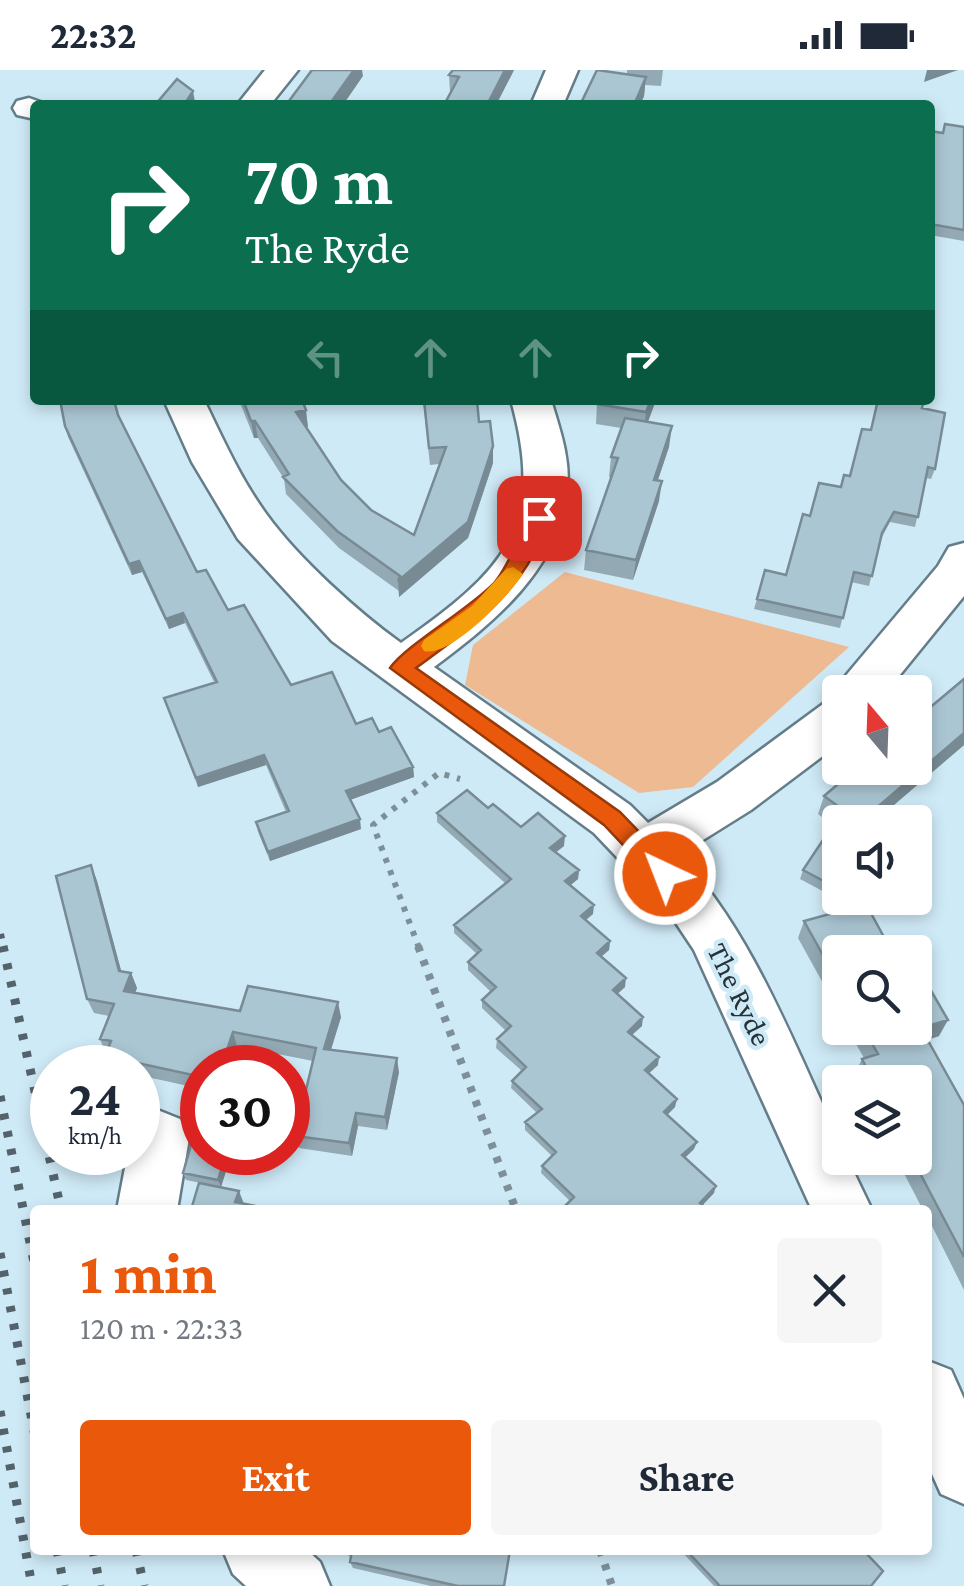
<!DOCTYPE html>
<html lang="en">
<head>
<meta charset="utf-8">
<style>
  :root { --surface:#fff; --page:#f6f6f7; --text:#1f2937; --muted:#747a83; --accent:#ea580c }
  body { margin:0; font-family:"Crimson Pro",serif; background:var(--page); color:var(--text); height:100vh; display:flex; flex-direction:column; font-size:38px; white-space:nowrap }
  * { box-sizing:border-box; margin:0 }
  p { font-size:32px; color:var(--muted) }
  .icon { flex:none; width:55px; height:55px; fill:none; stroke:currentColor; stroke-width:2; stroke-linecap:round; stroke-linejoin:round }
  .map { position:relative; flex:1; overflow:hidden }
  .panel { position:absolute; left:30px; top:1135px; width:902px; height:350px; display:flex; flex-direction:column; background:var(--surface); border-radius:10px; box-shadow:0 5px 15px #0003 }
  .panel>* { flex:none }
  .banner { position:absolute; left:30px; top:30px; width:905px; height:305px; border-radius:10px; box-shadow:0 5px 15px #0003; background:#0b6e4f; color:#fff; overflow:hidden }
  .needle { width:65px; rotate:341deg }
  .buttons { position:absolute; left:822px; top:605px; display:grid; gap:20px }
  .buttons a { display:grid; place-items:center; width:110px; height:110px; border-radius:10px; background:var(--surface); box-shadow:0 5px 15px #0003; font-size:50px }
  .speed { position:absolute; left:30px; top:975px; display:flex; gap:20px; font-size:50px; font-weight:700; text-align:center }
  .speed>* { display:grid; place-content:center; width:130px; height:130px; border-radius:50%; background:var(--surface); box-shadow:0 5px 15px #0003; line-height:1 }
  .speed small { font-size:25px; font-weight:400 }
  .speed .limit { border:15px solid #d22; background:#fff; color:#111 }
  .pin { position:absolute; display:grid; place-items:center; width:85px; height:85px; color:#fff; margin:-42px; border-radius:20px; box-shadow:0 5px 15px #0006 }
  .me { position:absolute; width:110px; margin:-55px; rotate:317deg; stroke-linejoin:round; filter:drop-shadow(0 0 8px #0008) }
  .turn { display:flex; align-items:center; gap:35px; height:210px; padding:0 50px; font-size:45px }
  .turn .icon { width:130px; height:130px; stroke-width:2.5 }
  .turn b { display:block; font-size:70px; line-height:85px }
  .lanes { display:flex; align-items:center; height:95px; padding:0 50px; background:#0003; justify-content:center; gap:50px; direction:ltr }
  .lanes .off { opacity:.35 }
  .round { display:grid; place-items:center; flex:none; width:105px; height:105px; border-radius:10px; background:var(--page) }
  .summary { display:flex; align-items:center; justify-content:space-between; height:170px; padding:0 50px }
  h1 { font-size:60px; font-weight:700; line-height:75px; color:var(--accent) }
  .primary-button { display:flex; gap:20px; margin-top:auto; padding:20px 50px }
  .primary-button a { flex:1; height:115px; border-radius:10px; background:var(--accent); color:#fff; font-size:40px; font-weight:700; line-height:115px; text-align:center }
  .primary-button a+a { background:var(--page); color:var(--text) }
  .status { display:flex; justify-content:space-between; align-items:center; height:70px; padding:0 50px; background:var(--surface); direction:ltr }
  .status svg { height:28px; fill:currentColor }
  .map>svg:first-child { display:block }
</style>
</head>
<body>
<div class="status"><b>22:32</b><svg viewBox="0 0 49 12"><path d="M0 12V9h3v3zM5 12V6h3v6zM10 12V3h3v9zM15 12V0h3v12zM26 1h20v11H26zM47 4h2v5h-2z"/></svg></div>
<div class="map">
<svg width="964" height="1516" viewBox="0 0 964 1516">
  <rect width="100%" height="100%" fill="#cfeaf7"/>
  <path fill="#edba92" d="M565 502 849 577 693 717 639 723 465 615 473 575Z"/>
  <g fill="none" stroke-linecap="round" stroke-linejoin="round">
    <defs>
      <path id="minor" d="M265 0H298L270 35H237Z
        M546 0H578L563 35H531Z
        M29 28 49 35H35V49L17 45 13 38 17 31Z
        M164 330H204C223 369 241 410 267 445 298 488 359 543 401 573 503 501 547 459 511 330H551C560 360 571 390 567 422 559 500 493 553 434 597L630 735 648 753 717 712 823 634 840 629V673L751 740 679 785C752 860 795 978 840 1072V1088H847L872 1140H812L694 880 668 841 594 763 332 571 238 469 192 392Z
        M964 473V526L886 622H840V628L837 622 843 609 938 496 949 477Z
        M160 1041 180 1049 189 1068 177 1140H117L128 1082H138L140 1049Z
        M928 1291 951 1300 964 1329V1434L941 1424 928 1395Z
        M223 1480H307L320 1492 330 1516H246L233 1504Z"/>
    </defs>
    <use href="#minor" stroke="#647d88" stroke-width="5"/>
    <path stroke="#7d9099" stroke-width="6" stroke-dasharray="5 8" stroke-linecap="butt" d="M419 878 373 755 439 703 460 709"/>
    <path stroke="#7d9099" stroke-width="8" stroke-dasharray="6 9" stroke-linecap="butt" d="M418 876 516 1140
      M600 1480 612 1516"/>
    <use href="#minor" fill="#fff" fill-rule="evenodd"/>
    <path stroke="#54636b" stroke-width="8" stroke-dasharray="5 9" stroke-linecap="butt" d="M0 864 3 878"/>
    <path stroke="#54636b" stroke-width="9" stroke-dasharray="6 12" stroke-linecap="butt" d="M3 876 61 1140
      M0 1026 35 1197
      M0 1183 35 1366
      M0 1341 32 1516
      M57 1480 64 1516
      M93 1480 100 1516
      M136 1480 144 1516"/>
  </g>
  <path fill="#93aab5" d="M514 0 496 35H444L450 23 449 5Z
    M627 0H663L661 16 645 15 644 26 640 35H580L627 4Z
    M964 57V171L930 165V61L943 63Z
    M239 330H302L308 357H306L341 410 371 440 414 465 439 394 430 395 423 330H477L479 352 493 393 468 468 399 527V521L339 478 286 424 284 409 258 368H254Z
    M656 330 648 352 669 377 658 410 659 431 633 510 584 500 586 480 611 408 609 407 611 387 621 358 596 354 597 334Z
    M922 338 935 399 931 409 926 408 915 457 890 452 880 471 869 516 851 512 840 558 754 539 757 529 786 505 810 446 850 406 871 360Z
    M118 345 197 502 228 540 291 615 356 654 379 662 413 697 414 707 350 730 361 759 270 791 258 762 256 752 286 742 266 695 198 717 164 628 214 612 185 553 169 559 142 502 132 505 68 367 65 356Z
    M964 609V675L874 752H840V761L818 744 824 726Z
    M488 738 521 757 564 776 556 782 579 800 578 809 570 815 593 844 585 850 610 871 609 880 601 887 625 917 617 924 642 956 632 965 658 995 649 1003 675 1037 667 1045 694 1079 685 1088 714 1123 702 1135 570 1131 541 1103 542 1096 552 1086 525 1060V1052L537 1043 511 1018 512 1011 522 1001 496 978 497 969 506 961 482 938V930L491 922 468 900V892L477 884 454 863V855L505 813 437 752V743Z
    M91 795 97 811 121 901 131 903 137 918 135 923 240 941 341 947 331 980 399 1002 387 1060 358 1056 352 1086 299 1078 295 1066 313 991 237 976 230 998H202V1019L138 1005V998H111L100 969 109 946 94 943 87 929Z
    M803 800 840 814 832 826 800 809Z
    M804 851 891 880 840 882V944L798 868Z
    M847 958H915L939 966 928 970 964 1035V1220L928 1148V1140H923L896 1088H915V1012H858L854 1005 862 989 864 988Z
    M232 1082 221 1117 186 1110 183 1103Z
    M324 1480H510L504 1516H431L353 1498 350 1492 351 1486Z
    M680 1480H863L871 1516H714Z"/>
  <path fill="#788b94" d="M354 0H362L363 6 343 35H329Z
    M505 0H514L496 35H487Z
    M927 0H958L924 12Z
    M646 7 644 26 640 35H634Z
    M193 21 195 32 193 35H184Z
    M651 330H656L644 362 646 342Z
    M306 340 308 357 298 359 296 342Z
    M251 351H255L258 368H254Z
    M672 356 669 377 651 430 654 410Z
    M493 376V393L468 468 399 527 398 511Z
    M662 411 659 431 633 510 636 490Z
    M139 491 142 502 132 505 129 494Z
    M183 543 185 553 169 559 166 549Z
    M964 663V675L874 752H860Z
    M264 685 266 695 198 717 196 708Z
    M413 697 414 707 347 731 346 721Z
    M360 749 361 759 270 791 268 782Z
    M565 766 564 776 550 787V778Z
    M91 795 97 811 125 915 119 901Z
    M579 800 578 809 565 820V811Z
    M594 835 593 844 580 855 581 846Z
    M610 871 609 880 596 891 597 883Z
    M131 903 137 918 130 936 124 921Z
    M626 908 625 917 612 929 613 920Z
    M338 932 341 947 327 992 324 979Z
    M643 947 642 956 626 970 628 962Z
    M948 950 939 966 913 974 921 958Z
    M233 962 237 976 230 998H221Z
    M659 987 658 995 644 1008 645 1000Z
    M397 988 399 1002 387 1060 385 1047Z
    M677 1029 675 1037 662 1050 664 1042Z
    M356 1043 358 1056 352 1086 349 1073Z
    M697 1072 694 1079 680 1092 682 1085Z
    M227 1082H232L221 1117 218 1110Z
    M716 1116 714 1123 698 1140 700 1133Z
    M239 1121 244 1134 235 1132Z"/>
  <path fill="#abc6d3" stroke="#788b94" stroke-width="2.5" d="M312 0H354L329 35H286Z
    M453 0H505L487 35H444L459 7 449 5Z
    M597 0 646 7 634 35H580Z
    M177 9 193 21 184 35H155Z
    M945 54 964 57V160L930 154V61L943 63Z
    M60 330H114L118 345 197 502 206 500 228 540 244 535 291 615 332 602 356 654 372 648 379 662 391 657 413 697 346 721 360 749 268 782 256 752 289 741 264 685 196 708 164 628 217 612 183 543 166 549 139 491 129 494 65 356Z
    M243 330H302L306 340 296 342 341 410 371 440 414 465 446 377 429 378 424 330H477L479 352 490 351 493 376 468 452 398 511 400 506 337 461 283 407 289 404 255 351H251Z
    M599 330H651L646 342 597 334Z
    M878 330 889 332 890 330H924L922 338 945 343 935 399 928 397 918 447 894 442 882 463 872 506 854 502 843 548 757 529 765 500 786 505 803 444 810 446 819 413 841 417 844 405 850 406 862 359 871 360Z
    M625 348 672 356 654 410 662 411 636 490 586 480 618 388 611 387Z
    M964 609V663L860 752 824 726 857 698H915V650Z
    M467 720 488 738 493 734 521 757 538 743 565 766 550 778 579 800 565 811 594 835 581 846 610 871 597 883 626 908 613 920 643 947 628 962 659 987 645 1000 677 1029 664 1042 697 1072 682 1085 716 1116 700 1133 708 1140H561L574 1127 542 1096 556 1082 525 1052 542 1039 512 1011 526 997 497 969 511 956 482 930 496 917 468 892 481 880 454 855 511 809 437 743Z
    M825 767 840 775V810L835 817 803 800Z
    M91 795 119 901 131 903 124 921 240 941 248 916 338 932 324 979 397 988 385 1047 356 1043 349 1073 295 1066 316 978 233 962 221 998H202V1007L105 986 111 971 100 969 114 934 87 929 56 806Z
    M866 834 891 880 905 875 909 882H840V916L804 851Z
    M915 893 948 950 921 958 964 1035V1187L912 1088H915V1012H874L862 989 878 984 863 958H915Z
    M201 1040 202 1082H227L218 1110 183 1103Z
    M199 1113 239 1121 235 1132 276 1140H191Z
    M352 1480H510L504 1516H458L350 1492Z
    M686 1480H863L883 1501 871 1516H718L719 1515Z"/>
  <path fill="#ea580c" stroke="#983908" stroke-width="2.5" d="M539 441 549 448C527 520 473 556 416 598L620 742 673 797 677 804 673 811H657L604 755 390 598C406 575 468 540 494 513 509 498 526 446 539 441Z"/>
  <path fill="#f59e0b" d="M513 497 523 504C509 526 450 588 424 581L421 576 424 570 472 536 506 499Z"/>
  <g text-anchor="middle" dominant-baseline="central" stroke-width="9" stroke-linejoin="round" paint-order="stroke">
    <g font-size="30" fill="#273237" stroke="#cfeaf7">
      <text transform="translate(740 924) rotate(64)">The Ryde</text>
    </g>
  </g>
</svg>
<div class="buttons">
<a><svg class="needle" viewBox="-14 -14 28 28"><path d="M0-13l5 13h-10z" fill="#e53935"/><path d="M0 13l5-13h-10z" fill="#747a83"/></svg></a>
<a><svg class="icon" aria-label="sound" viewBox="0 0 24 24"><path d="M4 9h4l5-4v14l-5-4H4zM17 9q2 3 0 6"/></svg></a>
<a><svg class="icon" aria-label="search" viewBox="0 0 24 24"><circle cx="10" cy="10" r="6"/><path d="M15 15l6 6"/></svg></a>
<a><svg class="icon" aria-label="layers" viewBox="0 0 24 24"><path d="M12 4l9 5-9 5-9-5zM3 14l9 5 9-5"/></svg></a>
</div>
<div class="speed"><div>24<small>km/h</small></div><div class="limit">30</div></div>
<div class="pin" style="left:539px;top:448px;background:#d93025"><svg class="icon" aria-label="arrive" viewBox="0 0 24 24"><path d="M6 21V4h12l-3 4 3 4H6"/></svg></div>
<svg class="me" style="left:665px;top:804px" viewBox="-20 -20 40 40"><circle r="17" fill="#ea580c" stroke="#fff" stroke-width="3"/><path d="M0-11L8 9 0 5-8 9z" fill="#fff"/></svg>
<div class="banner">
<div class="turn"><svg class="icon" aria-label="right" viewBox="0 0 24 24"><path d="M7 20v-9h11M14 6l5 5-5 5"/></svg><div><b>70 m</b>The Ryde</div></div>
<div class="lanes"><svg class="icon off" aria-label="left" viewBox="0 0 24 24"><path d="M17 20v-9H6M10 6l-5 5 5 5"/></svg><svg class="icon off" aria-label="ahead" viewBox="0 0 24 24"><path d="M12 20V5M6 11l6-6 6 6"/></svg><svg class="icon off" aria-label="ahead" viewBox="0 0 24 24"><path d="M12 20V5M6 11l6-6 6 6"/></svg><svg class="icon" aria-label="right" viewBox="0 0 24 24"><path d="M7 20v-9h11M14 6l5 5-5 5"/></svg></div>
</div>
<section class="panel">
<div class="summary"><div><h1>1 min</h1><p>120 m · 22:33</p></div><a class="round"><svg class="icon" aria-label="close" viewBox="0 0 24 24"><path d="M6 6l12 12M18 6L6 18"/></svg></a></div>
<div class="primary-button"><a>Exit</a><a>Share</a></div>
</section>
</div>
</body>
</html>
